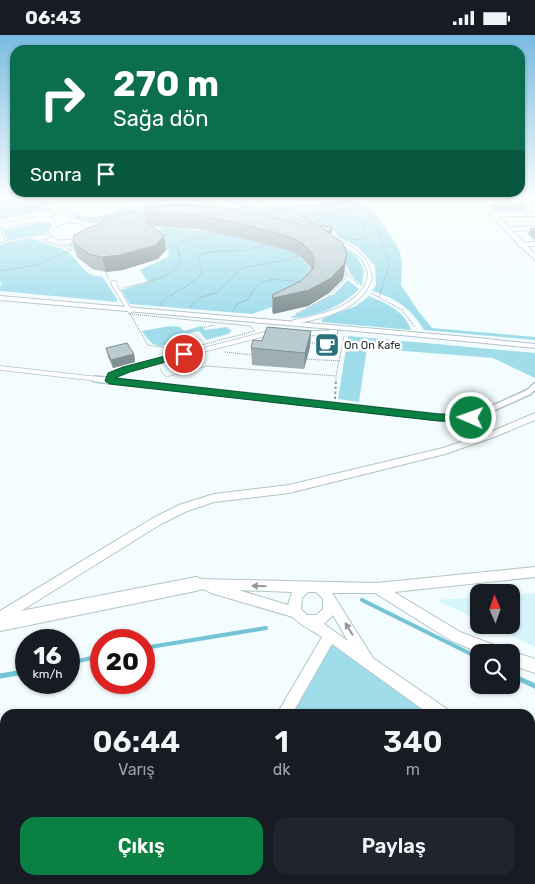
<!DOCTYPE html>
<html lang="tr">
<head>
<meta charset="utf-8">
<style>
  :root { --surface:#171b24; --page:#20242c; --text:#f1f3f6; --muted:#9ea1a6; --accent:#0b8043 }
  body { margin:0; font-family:Rubik,sans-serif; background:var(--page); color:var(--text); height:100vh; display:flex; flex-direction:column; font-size:19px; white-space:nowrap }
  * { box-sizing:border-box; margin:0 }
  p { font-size:16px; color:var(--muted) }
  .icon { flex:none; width:28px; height:28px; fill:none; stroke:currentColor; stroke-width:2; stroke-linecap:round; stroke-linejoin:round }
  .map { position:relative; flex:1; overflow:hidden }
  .details { position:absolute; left:0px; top:674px; width:535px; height:176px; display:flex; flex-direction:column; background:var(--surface); border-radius:15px 15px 0 0; box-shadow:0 1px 4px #0004 }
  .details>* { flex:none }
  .hud { position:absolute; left:10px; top:10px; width:515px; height:152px; border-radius:15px; box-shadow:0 1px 4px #0004; background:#0b6e4f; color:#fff; overflow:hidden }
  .needle { width:32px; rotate:358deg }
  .controls { position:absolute; left:470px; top:549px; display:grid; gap:10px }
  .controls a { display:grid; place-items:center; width:50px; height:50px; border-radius:10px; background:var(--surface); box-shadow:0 1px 4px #0004; font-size:25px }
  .speed { position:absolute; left:15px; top:594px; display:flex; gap:10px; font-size:25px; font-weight:700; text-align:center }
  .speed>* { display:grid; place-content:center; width:65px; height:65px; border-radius:50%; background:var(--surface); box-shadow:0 1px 4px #0004; line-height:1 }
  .speed small { font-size:12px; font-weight:400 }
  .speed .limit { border:8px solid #d22; background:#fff; color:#111 }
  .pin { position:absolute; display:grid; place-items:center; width:42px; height:42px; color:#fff; margin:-21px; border:2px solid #fff; border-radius:50%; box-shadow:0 1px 5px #0007 }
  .me { position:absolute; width:55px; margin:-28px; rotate:272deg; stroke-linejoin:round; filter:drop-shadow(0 0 4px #0008) }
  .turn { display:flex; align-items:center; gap:18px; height:105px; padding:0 20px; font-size:22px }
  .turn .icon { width:65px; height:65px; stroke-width:2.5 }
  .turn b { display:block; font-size:35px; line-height:42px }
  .then { display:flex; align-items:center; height:48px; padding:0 20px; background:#0003; gap:10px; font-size:19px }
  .eta { display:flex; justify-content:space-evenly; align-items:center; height:85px; text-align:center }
  .eta b { font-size:30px; font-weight:600; line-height:35px }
  .cta { display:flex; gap:10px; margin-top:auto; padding:10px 20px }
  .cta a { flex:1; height:58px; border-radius:15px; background:var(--accent); color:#fff; font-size:20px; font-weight:600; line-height:58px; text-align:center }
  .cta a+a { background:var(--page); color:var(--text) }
  .status { display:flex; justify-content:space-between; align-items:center; height:35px; padding:0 25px; background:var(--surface); direction:ltr }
  .status svg { height:14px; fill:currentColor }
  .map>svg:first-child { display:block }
</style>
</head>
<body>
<div class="status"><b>06:43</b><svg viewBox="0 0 49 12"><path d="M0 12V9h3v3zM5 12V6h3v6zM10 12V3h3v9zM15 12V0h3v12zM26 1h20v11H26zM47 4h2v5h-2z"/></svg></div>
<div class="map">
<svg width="535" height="849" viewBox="0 0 535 849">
  <rect width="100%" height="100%" fill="#f3fcfe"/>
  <path fill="#d6f4fc" d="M535 558V612L489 590H511V560Z
    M479 562V585L437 565Z"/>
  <path fill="#a0ddeb" d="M0 162H80L60 166 43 173 51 172 52 175 0 184Z
    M94 162H210L217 171 147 169V167L125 168 122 165H112L81 170Z
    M221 162H235L258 172 352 165 372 172 400 216 402 229 401 250 418 276 432 293 535 302V305L424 295C412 274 396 263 372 256L376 250 375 231 358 212 338 202 333 194 240 176Z
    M129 170 142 172C135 180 103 189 92 188 86 187 82 185 76 185L72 179C78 178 81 181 87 182 96 183 123 176 129 170Z
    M146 172 218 175 344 213 355 220 364 234 362 251C350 243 349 233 342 222L188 183 106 199 73 213 52 207 67 210 138 178Z
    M49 186 52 191 47 198 7 205 3 195Z
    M164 192C195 194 279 204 302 224 307 228 310 233 313 240L287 267 252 279 130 269 121 255 148 247 140 235 168 222 169 217 152 197Z
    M30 203C41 207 54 210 64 215 80 223 83 244 102 241L117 264V267L0 256V250L2 249 0 246V209Z
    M348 245 359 254C343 271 314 283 290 283L334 259Z
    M369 261C386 268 405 276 411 295L322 287V284L356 271Z
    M170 291 180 292 184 296 201 291 205 295 227 292 232 296 228 299 206 305 199 296C194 297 187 298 183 301 164 311 156 319 142 296Z
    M348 301 535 318V343L493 323 367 313 359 367 338 364Z
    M333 602 426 669 422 679H288Z
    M530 752 535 755V835L532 849H384L386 845H530Z
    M258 845H359L358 849H263Z"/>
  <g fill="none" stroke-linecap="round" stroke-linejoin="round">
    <path stroke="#73c5d6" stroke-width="4" d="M362 565 479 623
      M144 613 266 593
      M69 628 101 621
      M9 640 26 637"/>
    <path stroke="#73c5d6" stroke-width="5" d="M511 640 535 651
      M0 641 17 638"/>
    <defs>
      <path id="service-far2" d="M215 162 234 177
        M336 205C352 213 369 223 370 243"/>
      <path id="service-far1" d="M115 248H113L130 276
        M294 287C322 282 362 273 370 242
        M0 333 107 345
        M110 345 111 340 126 335 269 298"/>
      <path id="service" d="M95 344 438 382 471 383 529 357 535 351
        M110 346V344"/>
      <path id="minor" d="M285 162H291L297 167 292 168Z
        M471 162H484L486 165 535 166V170L488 169 495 177H535V181H498L509 192 535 191V195L512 196 524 208 535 207V211H527L535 219V225L521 212 518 211V209L491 180 483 169Z
        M0 261 468 302 535 309V313L401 300 0 265Z
        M334 295H337V299L298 301 294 299 298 297Z
        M535 378V385L494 402 445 419 289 458 214 467 187 476 161 489 0 589V576L153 483 179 470 214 459 289 450 443 413 488 398Z
        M535 532V542L394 557 460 597 502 613 504 618H480L450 605 375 558H332L373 623 447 674 449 679H429L332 609 292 679H277L322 602C313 596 298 589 293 582L211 558 206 555 192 553 190 549 192 545 196 544 377 548ZM238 555 292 557 288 570ZM308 557H316L323 564V574L316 580H307L301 574 302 563ZM333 580 348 606 324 589Z
        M511 616 535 624V638L511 630V618H508Z
        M530 726 535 728V745L530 743Z
        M181 845H199L197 849H179Z
        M249 845H270L272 849H251Z
        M350 845H368L367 849H349Z"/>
      <path id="secondary" d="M196 542 202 544 204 549 202 554 196 556 0 596V580Z"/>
    </defs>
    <use href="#service-far2" stroke="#b0c5c9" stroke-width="4.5"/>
    <use href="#service-far1" stroke="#b0c5c9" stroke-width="5.5"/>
    <use href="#service" stroke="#b0c5c9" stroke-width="8"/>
    <use href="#minor" stroke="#b0c5c9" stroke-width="2"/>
    <use href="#secondary" stroke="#b0c5c9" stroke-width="2"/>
    <path stroke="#91999b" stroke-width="1" stroke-dasharray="1 1" stroke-linecap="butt" d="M171 162V172
      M113 165 124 168 114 173 103 170Z
      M0 166 24 162
      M124 169 160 171
      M191 172 192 162
      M298 172 350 168 361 171 370 177 390 228 379 262
      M0 177 86 162
      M136 178 145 170V167L140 162
      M66 179 72 189
      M51 181 57 192
      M288 187V185L357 175 352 173 304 178 285 175 268 176 290 173
      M0 188 105 168
      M295 188 355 182 362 185 367 203 356 205 345 201
      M0 193 5 206 0 208
      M0 194 41 186 47 182 105 172
      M49 199 58 205 74 204
      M163 201 182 191
      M52 202 42 205 72 215
      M5 206 49 199 57 192 68 188 80 189 89 194
      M0 236 37 230 76 213
      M106 237 108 244
      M123 253C138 249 178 243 180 224 180 219 177 214 176 209 189 202 204 206 216 196
      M371 258 402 275 415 292
      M160 270C172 255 190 253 202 238L198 224 201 219C222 212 247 221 266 208
      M190 272 199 263 218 257 242 233 286 225 297 221
      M233 276 237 269 247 265 259 248 273 244 300 247
      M130 279 250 291 255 296 182 315 148 310Z
      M296 279 328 262 346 243 345 236 358 250
      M202 293 214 290
      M308 308H315L316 305
      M225 317 253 320
      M339 326 344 301
      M160 334 166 342 207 331 336 341 339 326 305 324
      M336 345V341"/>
    <path stroke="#91999b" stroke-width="2" stroke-dasharray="2.5 2.5" stroke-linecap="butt" d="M335 364 336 344"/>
    <path stroke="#91999b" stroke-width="3" stroke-dasharray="4 4" stroke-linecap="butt" d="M530 769 533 781 530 793
      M417 845 423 849
      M472 845 479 849
      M508 845V849
      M414 849 415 845
      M467 849 468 845"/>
    <use href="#service-far2" stroke="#fff" stroke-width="3"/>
    <use href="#service-far1" stroke="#fff" stroke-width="4"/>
    <use href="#service" stroke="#fff" stroke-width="5"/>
    <use href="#minor" fill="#fff" fill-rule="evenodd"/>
    <use href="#secondary" fill="#fff" fill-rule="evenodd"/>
  </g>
  <path fill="#9eafb4" d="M140 162H172V166L140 165Z
    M486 162H519L518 164 487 163Z
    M494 168 526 172 525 175H496L493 172Z
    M144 173 332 197 330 199 347 219 343 244 329 258 308 271 273 279 272 276V260L301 246 311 235 310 232 302 223 290 216 241 203 197 194 153 191 166 215 158 224 123 235 106 237 92 234 77 222 73 207 146 185Z
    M530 193H535V206L528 199Z
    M311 296 310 312 304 334 252 330 251 313 262 306Z
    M106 313 134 319 135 327 113 333 108 322Z"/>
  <path fill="#818f92" d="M333 193 332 197 328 200V197Z
    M164 201 166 215 158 224 123 235 106 237 102 222Z
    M347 219 343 244 329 258 308 271 273 279V263Z
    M311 296 310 312 304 334 305 318Z
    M134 319 135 327 113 333 111 325Z"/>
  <path fill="#b8ccd1" stroke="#818f92" d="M494 168H522L526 172H497Z
    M164 170 212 171 245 176 305 190 308 187 321 190 320 192 343 208 347 219 344 229 331 243 309 255 273 263 272 260 301 246 313 234 314 224 311 217 302 208 290 202 240 188 195 180 144 177V173Z
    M134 176 164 201 156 210 120 220 102 222 89 219 73 207 74 200 117 180Z
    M321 190 333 193 328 197 321 193Z
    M530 193H535V198Z
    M267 292 311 296 305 318 251 313 253 305 262 306Z
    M127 308 134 319 111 325 106 313Z
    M214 845H216L221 849H212Z"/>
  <defs><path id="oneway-solid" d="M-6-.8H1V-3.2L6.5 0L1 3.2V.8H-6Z" transform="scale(1.25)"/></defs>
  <g fill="#94989a">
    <use href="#oneway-solid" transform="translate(259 551) rotate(-178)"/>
    <use href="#oneway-solid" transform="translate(349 594) rotate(-122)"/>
  </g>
  <linearGradient id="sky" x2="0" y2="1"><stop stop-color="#79bbe1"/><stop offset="0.58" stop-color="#fafeff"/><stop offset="1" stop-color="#fafeff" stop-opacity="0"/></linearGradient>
  <rect width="535" height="281" fill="url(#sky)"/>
  <path fill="#0b8043" stroke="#07532c" d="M184 316 187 317V321L130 337 115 343 438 379 471 380 476 383 471 387 438 386 110 349 105 346 108 338 123 332Z"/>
  <defs>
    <symbol id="cafe-square" viewBox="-11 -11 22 22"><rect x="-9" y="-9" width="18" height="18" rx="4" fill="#2a707e" stroke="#fff"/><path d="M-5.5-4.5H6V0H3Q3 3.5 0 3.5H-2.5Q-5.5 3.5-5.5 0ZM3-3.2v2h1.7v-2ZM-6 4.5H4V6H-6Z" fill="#fff"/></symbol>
  </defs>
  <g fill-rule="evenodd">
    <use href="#cafe-square" x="313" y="296" width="28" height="28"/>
  </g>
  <g text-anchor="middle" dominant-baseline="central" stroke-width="5" stroke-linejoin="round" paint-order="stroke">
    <g font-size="11" fill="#2a3234" stroke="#fff" text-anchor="start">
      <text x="344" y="310">On On Kafe</text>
    </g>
  </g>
</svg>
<div class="controls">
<a><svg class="needle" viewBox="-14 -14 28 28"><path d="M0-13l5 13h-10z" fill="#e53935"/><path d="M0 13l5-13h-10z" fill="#9ea1a6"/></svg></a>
<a><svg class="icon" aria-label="search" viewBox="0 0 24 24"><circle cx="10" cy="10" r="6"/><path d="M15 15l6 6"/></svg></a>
</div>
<div class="speed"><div>16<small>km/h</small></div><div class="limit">20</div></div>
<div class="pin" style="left:184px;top:319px;background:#d93025"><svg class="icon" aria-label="arrive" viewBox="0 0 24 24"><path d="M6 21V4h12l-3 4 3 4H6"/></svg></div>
<svg class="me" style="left:471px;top:383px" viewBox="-20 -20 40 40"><circle r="17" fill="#0b8043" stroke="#fff" stroke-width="3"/><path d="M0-11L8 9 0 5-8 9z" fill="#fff"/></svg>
<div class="hud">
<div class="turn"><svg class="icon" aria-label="right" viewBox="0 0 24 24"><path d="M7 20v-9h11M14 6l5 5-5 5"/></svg><div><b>270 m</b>Sağa dön</div></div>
<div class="then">Sonra<svg class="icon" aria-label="arrive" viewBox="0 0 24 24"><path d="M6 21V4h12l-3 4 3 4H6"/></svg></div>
</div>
<section class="details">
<div class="eta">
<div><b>06:44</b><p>Varış</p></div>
<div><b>1</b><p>dk</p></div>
<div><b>340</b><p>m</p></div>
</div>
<div class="cta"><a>Çıkış</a><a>Paylaş</a></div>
</section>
</div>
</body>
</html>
